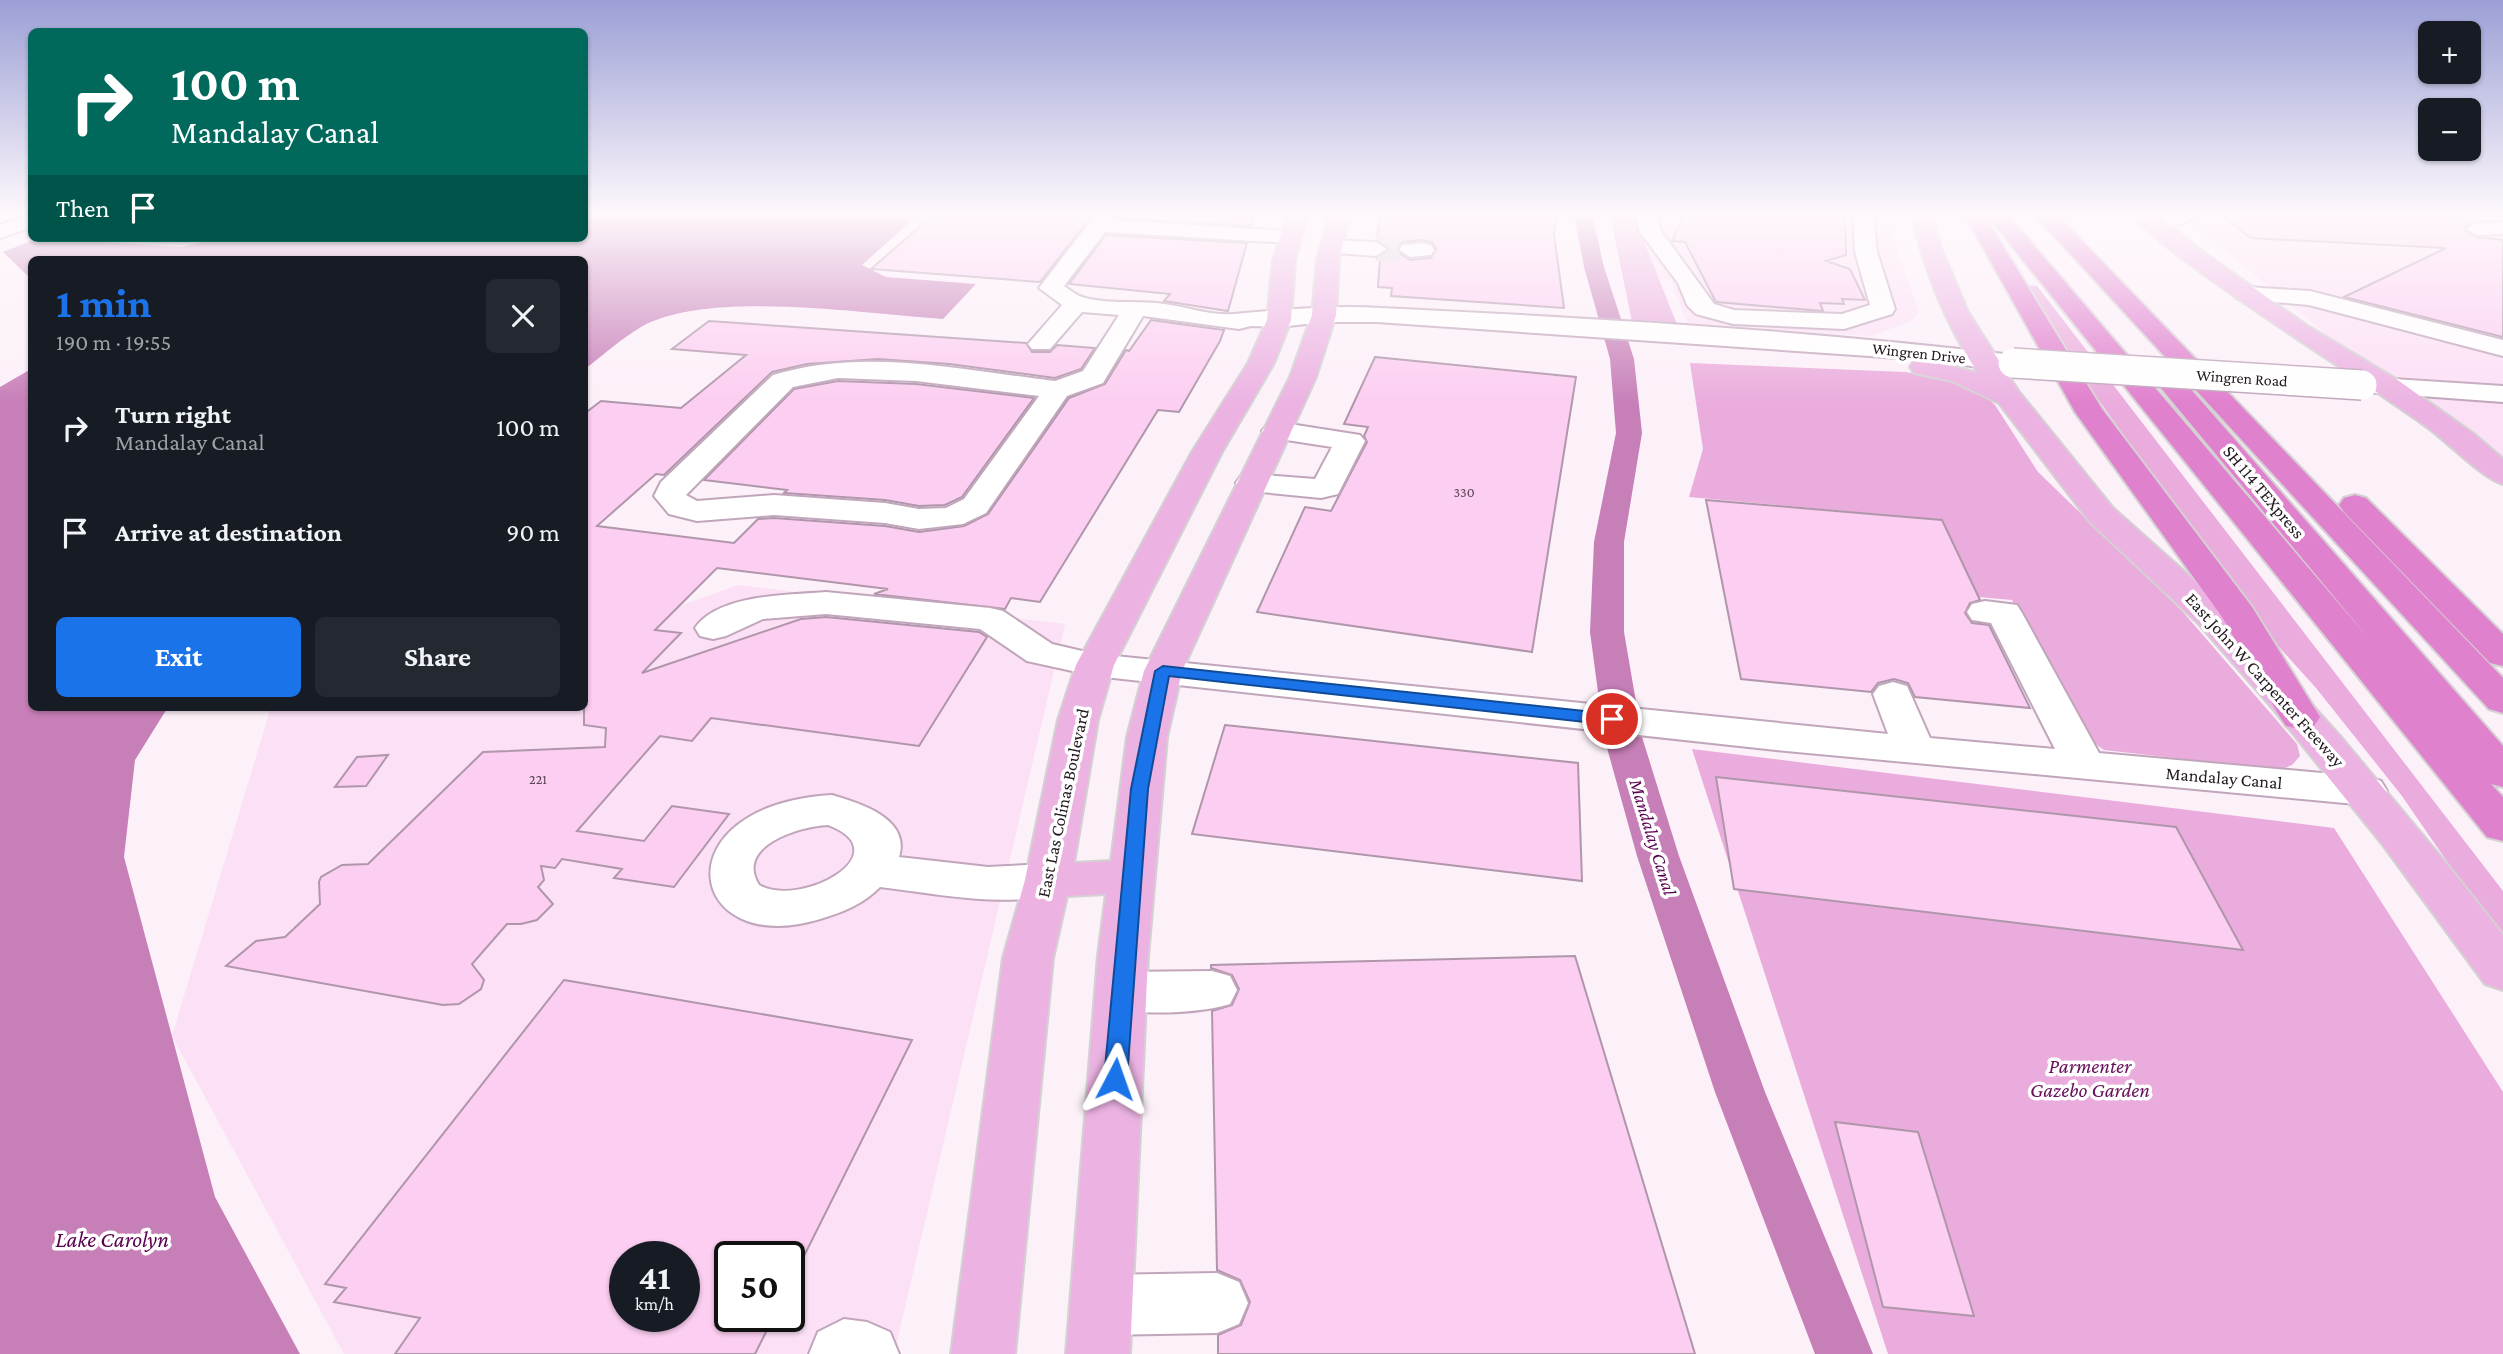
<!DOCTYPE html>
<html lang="en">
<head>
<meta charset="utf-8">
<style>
  :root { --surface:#171b24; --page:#242831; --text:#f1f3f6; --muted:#9ea1a6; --accent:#1a73e8 }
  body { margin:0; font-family:"Crimson Pro",serif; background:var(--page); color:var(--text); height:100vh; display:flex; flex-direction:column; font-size:26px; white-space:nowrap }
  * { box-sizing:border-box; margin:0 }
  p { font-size:23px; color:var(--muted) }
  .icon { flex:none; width:38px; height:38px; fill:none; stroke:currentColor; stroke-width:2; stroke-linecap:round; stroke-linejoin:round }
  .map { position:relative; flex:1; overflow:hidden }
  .side { position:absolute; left:28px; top:256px; width:560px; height:455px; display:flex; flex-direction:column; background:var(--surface); border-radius:10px; box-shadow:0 2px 5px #0004 }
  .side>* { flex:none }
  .hud { position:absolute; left:28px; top:28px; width:560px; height:214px; border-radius:10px; box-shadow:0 2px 5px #0004; background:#00695c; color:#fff; overflow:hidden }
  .tools { position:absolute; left:2418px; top:21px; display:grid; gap:14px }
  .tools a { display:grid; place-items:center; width:63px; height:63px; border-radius:10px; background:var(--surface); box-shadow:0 2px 5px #0004; font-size:35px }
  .speed { position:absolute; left:609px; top:1241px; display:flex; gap:14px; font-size:35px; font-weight:700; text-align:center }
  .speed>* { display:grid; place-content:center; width:91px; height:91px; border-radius:50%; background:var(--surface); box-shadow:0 2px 5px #0004; line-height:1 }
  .speed small { font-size:18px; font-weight:400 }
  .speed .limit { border:4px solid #111; border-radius:10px; background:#fff; color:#111 }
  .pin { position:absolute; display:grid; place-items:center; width:60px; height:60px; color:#fff; margin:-30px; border:4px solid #fff; border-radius:50%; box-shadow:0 2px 7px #0007 }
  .me { position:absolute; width:77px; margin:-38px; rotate:4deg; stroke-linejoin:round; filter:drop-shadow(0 0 5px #0008) }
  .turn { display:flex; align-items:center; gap:24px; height:147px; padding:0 28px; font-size:32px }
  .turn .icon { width:91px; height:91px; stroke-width:2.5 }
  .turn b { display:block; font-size:49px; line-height:60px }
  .then { display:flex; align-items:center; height:66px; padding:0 28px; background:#0003; gap:14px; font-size:26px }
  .round { display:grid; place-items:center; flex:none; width:74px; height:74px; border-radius:10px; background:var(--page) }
  .overview { display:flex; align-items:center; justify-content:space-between; height:119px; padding:0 28px }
  h1 { font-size:42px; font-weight:700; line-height:52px; color:var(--accent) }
  .action { display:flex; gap:14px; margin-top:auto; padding:14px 28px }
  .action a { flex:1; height:80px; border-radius:10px; background:var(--accent); color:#fff; font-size:28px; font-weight:700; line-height:80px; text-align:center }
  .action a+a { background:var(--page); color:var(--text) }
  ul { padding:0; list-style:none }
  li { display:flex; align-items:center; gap:21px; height:105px; padding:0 28px }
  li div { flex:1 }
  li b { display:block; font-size:26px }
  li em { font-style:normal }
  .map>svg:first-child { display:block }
</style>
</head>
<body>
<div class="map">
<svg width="2503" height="1354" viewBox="0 0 2503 1354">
  <rect width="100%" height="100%" fill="#fcf0f9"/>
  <path fill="#fce0f5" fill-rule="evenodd" d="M1621 214H1884L1919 312 1911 321 1871 336 1688 325 1670 280 1656 279Z
    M2181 214H2503V481Z
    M738 585 1065 624 894 1354H344L172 1036 271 707H584L671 609ZM625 1256H684V1316H625ZM730 1256H789V1316H730Z"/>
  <path fill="#eaacdc" d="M1610 214H1633L1678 327 1632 322Z
    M2025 285 2037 286 2503 891V943L2402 796 2316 688 2261 627 2213 562 2053 335Z
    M1690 363 1905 372 1946 379 1984 395 1995 405 2038 472 2183 612 2297 744 2300 756 2292 765 2280 770 2104 750C2057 717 2037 651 2012 600L1979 597 1942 520 1689 497 1703 449Z
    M1692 749 2334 828 2503 1092V1354H1888Z"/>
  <path fill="#c77fb8" d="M585 214H919L862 265 886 277 976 284 943 319C864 314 708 289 641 327 621 339 603 355 585 369L584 259H32L31 279 3 252 39 238 180 247 222 238H584Z
    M31 369 32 707H168L135 760 124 857 215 1197 300 1354H0V387Z"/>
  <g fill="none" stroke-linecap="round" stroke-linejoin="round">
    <path fill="#c77fb8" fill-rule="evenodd" d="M1574 214H1592L1604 267 1634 359 1642 433 1624 542V632L1642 737 1679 856 1765 1092 1873 1354H1815L1715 1092 1637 856 1604 737 1590 632 1594 542 1616 433 1610 359 1584 267Z"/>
  </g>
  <path fill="#fccef1" stroke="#b096aa" stroke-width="2" fill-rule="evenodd" d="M934 214H1093L1040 282 871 269Z
    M1120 214H1255L1251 226 1118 218Z
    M1380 214H1556L1554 234 1564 308 1391 296 1392 288 1378 287 1380 257 1389 250 1377 240ZM1423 240 1432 242 1436 249 1431 258 1410 260 1396 251 1402 242Z
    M1684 214H1845L1846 255 1826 261 1850 269 1865 300 1842 299 1844 304 1820 303 1823 311 1716 302 1685 242 1672 241Z
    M2219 214H2452L2469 224 2464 230 2476 237 2503 240V337L2344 297 2446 248 2251 238Z
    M1106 235 1247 243 1228 311 1164 301 1170 294 1069 284Z
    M1151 320 1224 330 1220 341 1179 412 1158 410 1040 602 1011 598 1005 609 874 594 888 589 717 568 655 630 681 633 642 673 801 619 826 617 979 632 987 637 919 746 711 718 692 741 660 736 577 831 644 841 672 806 729 814 674 887 614 878 622 869 562 859 555 868 541 866 544 880 538 887 553 904 537 920 521 924H507L472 964 484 980 481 989 459 1004 443 1005 226 966 256 941 285 937 320 904 319 882 321 877 342 865 368 864 483 752 605 747 606 728 584 725V414L601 401 681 408 746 355 672 349 709 321 1026 343 1032 352H1050L1057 345 1095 348 1081 369 1055 378 949 364 878 359 807 364 772 372 664 475 656 474 597 526 734 543 758 519 774 518 885 526 919 532 964 526 988 514 1069 398 1105 384 1126 350 1129 351Z
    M1375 357 1576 377 1532 652 1257 612 1305 507 1331 511 1367 442 1364 436 1368 427 1344 424Z
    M838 381 916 384 1034 398 962 497 945 505 919 506 885 500 784 493 787 490 704 480 794 389Z
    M1706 500 1942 520 1980 600 1970 603 1965 613 1972 623 1989 625 2030 708 1915 697 1908 683 1894 679 1878 683 1871 692 1741 679Z
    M1225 725 1578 763 1582 881 1192 834Z
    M388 755 366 786 335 787 357 757Z
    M1716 777 2176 827 2243 950 1734 889Z
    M1575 956 1695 1354H1218V1335L1241 1325 1250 1302 1240 1280 1217 1270 1212 1011 1232 1005 1239 989 1232 975 1211 968V965Z
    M564 980 912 1040 804 1256H730V1316H774L755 1354H395L420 1318 334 1302 346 1288 325 1284ZM625 1256H684V1316H625Z
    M1835 1122 1918 1132 1974 1316 1883 1307Z"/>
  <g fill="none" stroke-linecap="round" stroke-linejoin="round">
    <path stroke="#dbcfd8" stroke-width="24" stroke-dasharray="24 11" stroke-linecap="butt" d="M1376 249 1410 250"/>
    <defs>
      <path id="minor" d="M32 214V227L0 238V224Z
        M1096 214H1117L1113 220 1289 231 1300 237 1289 243 1105 232 1064 286C1070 290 1076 295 1082 297 1104 304 1133 301 1156 303 1182 305 1208 316 1234 314 1281 310 1332 305 1381 308 1592 318 1803 330 2013 355L2022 357 2026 363 2022 369 2013 371 1913 359 1377 322H1324L1279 327 1251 326 1239 329 1143 316 1103 383 1067 396 986 513 963 524 919 529 885 523 774 515 697 521 669 514 654 496 661 482 773 375C863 347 963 370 1055 381L1083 371 1119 315 1082 312 1050 349H1032L1028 344 1062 305 1039 288ZM838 378 916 381 1039 396 964 499 946 508 919 509 885 503 774 495 697 501 686 495 793 387Z
        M1636 214H1656L1661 231 1714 304 1734 310 1842 314 1870 305 1855 252 1853 214H1873L1877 252 1895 309 1892 314 1844 329 1733 324 1696 314 1687 305 1678 283 1640 232Z
        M2199 214 2196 218 2158 232 2147 226 2164 214Z
        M2503 222V234L2477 235 2466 229 2477 223Z
        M1332 240 1376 242 1387 249 1376 256 1324 252 1321 247 1324 242Z
        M1423 243 1431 245 1434 250 1431 255 1410 257 1399 250 1402 245Z
        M2246 287 2310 291 2503 340V356L2309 305 2238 299 2234 294 2238 289Z
        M2362 377 2503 386V402L2352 391 2348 385 2352 379Z
        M1277 422 1360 435 1365 441 1338 494 1321 498 1241 490 1236 483 1241 476 1252 474 1315 479 1332 447 1267 437 1262 431 1267 425Z
        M826 592 990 608 1003 611 1052 644 1095 654 1888 734 1873 694 1879 686 1893 682 1907 686 1930 738 2055 749 1991 623 1972 620 1967 612 1972 604 1985 601 2017 605 2022 613 2099 753 2366 777 2381 781 2387 791 2381 801 2366 805 1776 750 1095 676 1027 661 980 629 826 614 763 619 726 636 713 639 700 636 695 628C718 594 789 595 826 592Z
        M832 795C859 803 911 818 899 857L988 867 1048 864 1064 868 1071 880 1064 892C1006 909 940 894 880 887 863 904 844 912 820 919 685 960 659 805 832 795ZM828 825C902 853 801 909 759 885 734 845 802 826 828 825Z
        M1212 971 1230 976 1237 990 1230 1004C1197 1014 1136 1016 1103 1006L1096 992 1103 978 1121 972Z
        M1217 1273 1239 1282 1248 1303 1239 1324 1217 1333 1101 1335 1079 1326 1070 1305 1079 1284 1101 1275Z
        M844 1319 867 1322 890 1332 899 1354H809L818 1332Z"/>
      <path id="major" d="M1288 214H1308L1295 260 1291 320 1274 363 1222 452 1114 665 1098 720 1074 863 1111 861 1127 737 1144 671 1290 377 1312 315 1317 259 1330 214H1350L1339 259 1336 315 1316 377 1182 671 1167 737 1148 956 1130 1354H1066L1098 956 1106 894 1067 896 1053 958 1015 1354H951L1003 958 1025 880 1058 720 1076 665 1192 452 1248 363 1267 320 1273 260Z
        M1912 214H1932L1941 248 1968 312 2019 392 2113 508 2224 607 2340 736 2450 868 2503 935V990L2485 984 2383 845 2274 710 2198 623 2090 522 1999 403 1952 381 1914 373 1910 367 1914 361 1923 359 1978 373C1946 324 1924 271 1912 214Z
        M2133 214H2156L2203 252 2306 325 2399 381 2475 435 2503 459V484C2483 479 2447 441 2427 427 2354 375 2278 328 2206 276 2185 260 2147 235 2133 214Z"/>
      <path id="highway" d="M1986 214H2007L2370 640 2151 376 2154 370H2174L2503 746V787L2491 784 2503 797V841L2487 837Z
        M2034 214H2056L2503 678V713L2489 709Z
        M1970 215H1984L2102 409 2252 607 2320 717 2314 726 2300 729 2286 726 2280 717 2222 617 2075 412 1967 219Z
        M2355 495 2366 498 2503 634V666L2490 663 2344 512 2339 505 2344 498Z"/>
    </defs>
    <use href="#minor" stroke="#c1a6bb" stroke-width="4"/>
    <use href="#major" stroke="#d3d1d2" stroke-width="4"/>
    <use href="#highway" stroke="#d3d1d2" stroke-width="4"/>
    <use href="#minor" fill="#fff" fill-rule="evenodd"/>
    <use href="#major" fill="#ecb3e2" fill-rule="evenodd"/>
    <use href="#highway" fill="#e081ce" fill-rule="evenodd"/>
    <path stroke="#91868e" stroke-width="2" d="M0 224 26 214"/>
    <defs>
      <path id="minor-bridge" d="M2013 363 2362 385"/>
    </defs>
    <use href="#minor-bridge" stroke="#c1a6bb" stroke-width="32" stroke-linecap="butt"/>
    <use href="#minor-bridge" stroke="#fff" stroke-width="29"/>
  </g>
  <linearGradient id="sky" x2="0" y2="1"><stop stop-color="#9b9fd5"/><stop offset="0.53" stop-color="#fef8fc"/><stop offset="1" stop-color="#fef8fc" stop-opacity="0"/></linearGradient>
  <rect width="2503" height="403" fill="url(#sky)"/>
  <path fill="#1a73e8" stroke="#114b97" stroke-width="2" d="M1163 666 1612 714 1620 719 1612 725 1169 676 1148 789 1127 1079 1123 1086 1115 1088 1108 1086 1104 1079 1131 789 1155 671Z"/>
  <g text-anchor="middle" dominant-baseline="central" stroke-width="7" stroke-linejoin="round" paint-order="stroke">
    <g font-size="14" fill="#584553">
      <text x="1464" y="492">330</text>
      <text x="538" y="779">221</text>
    </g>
    <g font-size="16" fill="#21171e" stroke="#fff">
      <text transform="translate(1919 353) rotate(6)">Wingren Drive</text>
      <text transform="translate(2242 378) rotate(4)">Wingren Road</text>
    </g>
    <g font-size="18" fill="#21171e" stroke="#fff">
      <text transform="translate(2264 492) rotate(50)">SH 114 TEXpress</text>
      <text transform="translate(2265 680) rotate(48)">East John W Carpenter Freeway</text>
      <text transform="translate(2224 778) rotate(5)">Mandalay Canal</text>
      <text transform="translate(1063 803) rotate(-78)">East Las Colinas Boulevard</text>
    </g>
    <g font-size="19" font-style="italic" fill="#59004f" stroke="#fff">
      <text transform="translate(1653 837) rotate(73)">Mandalay Canal</text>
    </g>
    <g font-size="21" font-style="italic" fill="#67105b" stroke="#fff">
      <text x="2090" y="1066">Parmenter<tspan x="2090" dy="24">Gazebo Garden</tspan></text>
    </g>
    <g font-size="23" font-style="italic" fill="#59004f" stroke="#fff">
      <text x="112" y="1239">Lake Carolyn</text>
    </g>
  </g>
</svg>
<div class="tools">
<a>+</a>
<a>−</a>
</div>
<div class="speed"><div>41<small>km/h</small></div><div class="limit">50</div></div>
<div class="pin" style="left:1612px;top:719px;background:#d93025"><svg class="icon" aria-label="arrive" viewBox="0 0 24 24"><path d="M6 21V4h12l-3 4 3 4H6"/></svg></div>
<svg class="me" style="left:1115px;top:1079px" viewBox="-20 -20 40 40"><path d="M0-17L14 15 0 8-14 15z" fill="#1a73e8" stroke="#fff" stroke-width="4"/></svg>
<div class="hud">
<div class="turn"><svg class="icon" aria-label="right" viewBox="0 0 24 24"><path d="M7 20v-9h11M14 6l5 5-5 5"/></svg><div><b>100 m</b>Mandalay Canal</div></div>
<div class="then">Then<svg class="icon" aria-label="arrive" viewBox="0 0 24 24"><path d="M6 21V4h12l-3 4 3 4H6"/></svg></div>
</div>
<section class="side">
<div class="overview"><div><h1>1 min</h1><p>190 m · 19:55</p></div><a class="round"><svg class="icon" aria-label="close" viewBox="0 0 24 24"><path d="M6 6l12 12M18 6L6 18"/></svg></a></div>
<ul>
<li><svg class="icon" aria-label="right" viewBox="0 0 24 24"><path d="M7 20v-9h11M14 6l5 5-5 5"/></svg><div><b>Turn right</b><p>Mandalay Canal</p></div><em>100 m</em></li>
<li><svg class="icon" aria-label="arrive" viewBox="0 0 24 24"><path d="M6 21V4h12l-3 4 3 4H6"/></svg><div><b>Arrive at destination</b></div><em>90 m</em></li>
</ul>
<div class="action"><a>Exit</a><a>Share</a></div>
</section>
</div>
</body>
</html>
